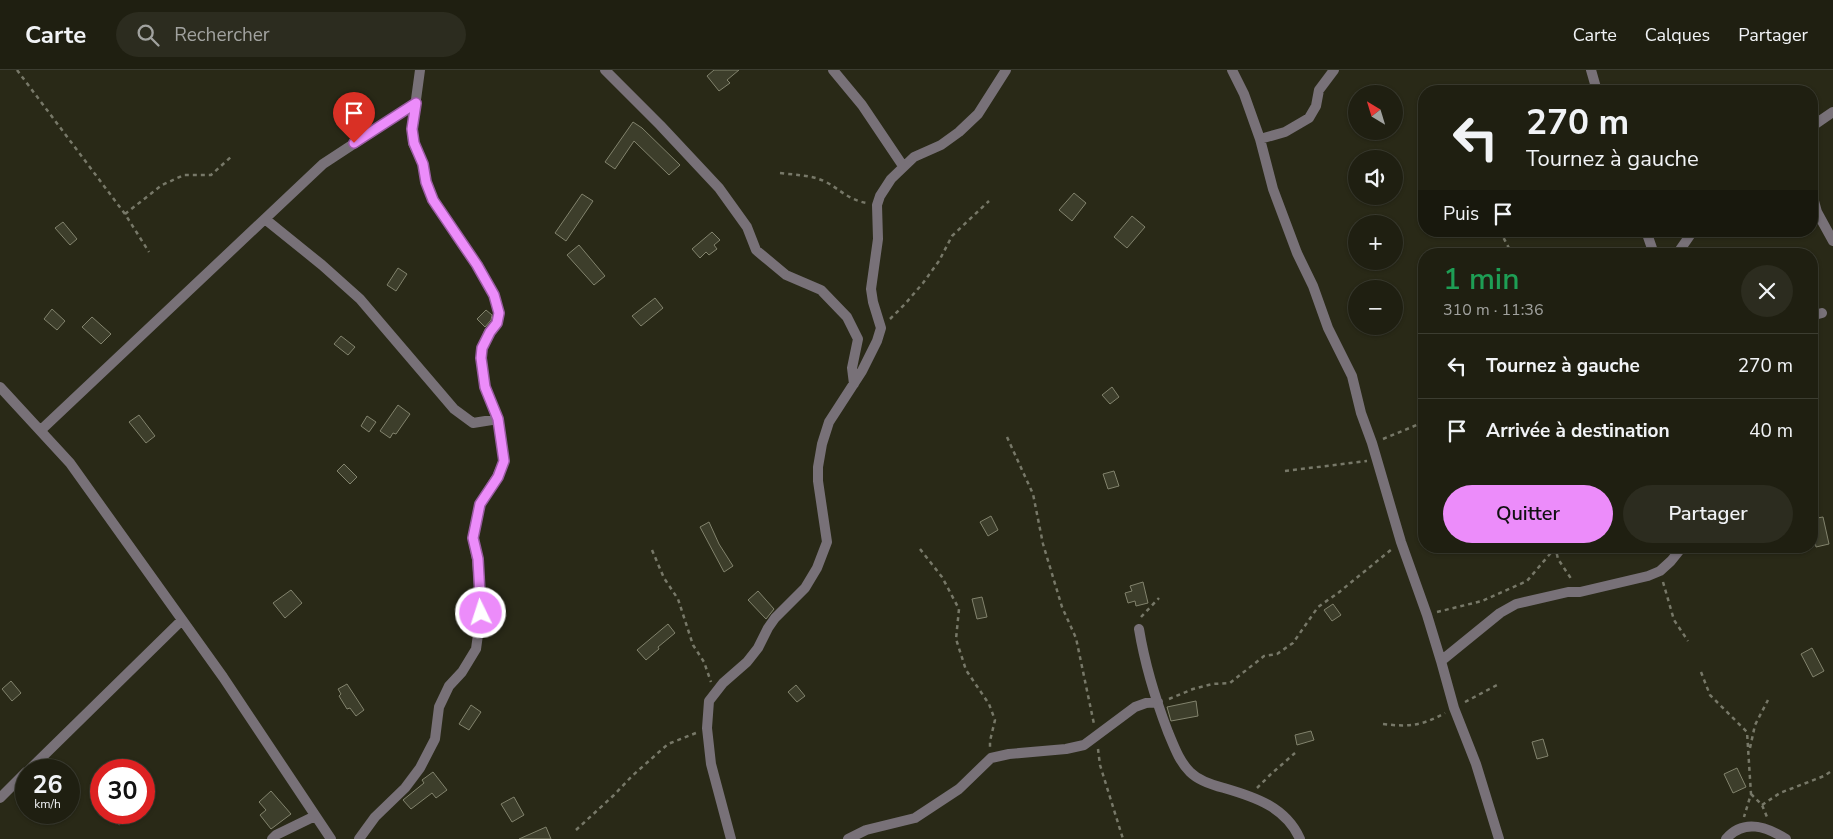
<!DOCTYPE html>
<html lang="fr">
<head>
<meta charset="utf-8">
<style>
  :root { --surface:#1f1f11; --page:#2c2c1f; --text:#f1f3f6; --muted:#a1a29f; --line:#3c3d31; --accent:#ec8cfa }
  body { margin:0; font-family:"Nunito Sans",sans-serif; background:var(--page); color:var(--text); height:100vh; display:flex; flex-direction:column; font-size:19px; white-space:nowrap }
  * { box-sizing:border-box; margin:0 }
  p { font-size:16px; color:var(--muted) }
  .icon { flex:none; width:28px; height:28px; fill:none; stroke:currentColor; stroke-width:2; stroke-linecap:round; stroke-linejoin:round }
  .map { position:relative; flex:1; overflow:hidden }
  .side { position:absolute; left:1418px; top:178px; width:400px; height:305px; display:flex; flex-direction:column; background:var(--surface); border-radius:20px; box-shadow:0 1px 4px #0004,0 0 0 1px var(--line) }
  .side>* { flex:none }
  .top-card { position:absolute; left:1418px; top:15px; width:400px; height:152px; border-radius:20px; box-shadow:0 1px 4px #0004,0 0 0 1px var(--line); background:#1f1f11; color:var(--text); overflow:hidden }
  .needle { width:32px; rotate:322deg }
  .controls { position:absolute; left:1348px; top:15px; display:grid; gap:10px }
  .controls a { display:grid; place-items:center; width:55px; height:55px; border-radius:50%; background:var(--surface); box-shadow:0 1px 4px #0004,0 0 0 1px var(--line); font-size:25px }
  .speed { position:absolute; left:15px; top:689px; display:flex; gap:10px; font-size:25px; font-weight:700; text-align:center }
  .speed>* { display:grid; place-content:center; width:65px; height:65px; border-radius:50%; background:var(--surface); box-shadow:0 1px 4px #0004,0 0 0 1px var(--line); line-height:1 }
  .speed small { font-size:12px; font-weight:400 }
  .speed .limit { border:8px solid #d22; background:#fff; color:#111 }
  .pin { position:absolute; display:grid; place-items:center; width:42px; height:42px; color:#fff; margin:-51px -21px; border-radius:50% 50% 50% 0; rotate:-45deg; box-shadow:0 0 5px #0007 }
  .pin .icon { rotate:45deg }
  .me { position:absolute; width:55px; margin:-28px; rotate:356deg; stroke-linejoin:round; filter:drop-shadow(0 0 4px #0008) }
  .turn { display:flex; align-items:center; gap:18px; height:105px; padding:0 25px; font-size:22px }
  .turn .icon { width:65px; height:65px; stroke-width:2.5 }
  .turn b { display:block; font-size:35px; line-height:42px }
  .then { display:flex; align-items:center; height:48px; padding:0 25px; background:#0003; gap:10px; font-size:19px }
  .round { display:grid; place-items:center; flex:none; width:52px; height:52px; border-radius:26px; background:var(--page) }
  .summary { display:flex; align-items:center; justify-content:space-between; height:85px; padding:0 25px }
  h1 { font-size:30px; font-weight:600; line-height:38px; color:#1e9e55 }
  .primary-button { display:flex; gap:10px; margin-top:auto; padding:10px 25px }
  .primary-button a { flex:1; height:58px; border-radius:30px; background:var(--accent); color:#111; font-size:20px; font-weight:600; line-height:58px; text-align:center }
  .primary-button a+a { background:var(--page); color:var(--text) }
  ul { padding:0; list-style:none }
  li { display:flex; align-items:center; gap:15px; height:65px; padding:0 25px; border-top:1px solid var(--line) }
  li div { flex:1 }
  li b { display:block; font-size:19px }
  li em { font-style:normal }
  header { display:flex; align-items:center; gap:30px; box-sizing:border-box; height:70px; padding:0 25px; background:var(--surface); border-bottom:1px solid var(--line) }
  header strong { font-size:24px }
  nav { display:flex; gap:28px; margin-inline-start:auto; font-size:18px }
  .search { width:350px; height:45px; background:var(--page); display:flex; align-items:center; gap:12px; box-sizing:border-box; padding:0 18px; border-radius:28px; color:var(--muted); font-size:19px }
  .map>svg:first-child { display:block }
</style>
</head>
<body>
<header>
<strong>Carte</strong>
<div class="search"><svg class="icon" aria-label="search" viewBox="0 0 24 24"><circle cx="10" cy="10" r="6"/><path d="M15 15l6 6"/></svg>Rechercher</div>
<nav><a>Carte</a><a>Calques</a><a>Partager</a></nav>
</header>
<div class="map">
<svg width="1833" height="769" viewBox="0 0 1833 769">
  <rect width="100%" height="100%" fill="#292917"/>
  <path fill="#3d3e2b" stroke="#82836d" d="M714 0H739L727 10 730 13 719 21 707 6Z
    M633 52 642 58 680 95 669 105 634 71 615 99 605 92Z
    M1074 123 1086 133 1072 151 1059 140Z
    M582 124 593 131 566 171 555 163Z
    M1132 146 1145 157 1127 178 1114 167Z
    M63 152 77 169 70 175 55 158Z
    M712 162 720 170 714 175 717 179 709 185 706 182 700 188 692 179Z
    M579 175 605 206 594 215 567 185Z
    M398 198 407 204 396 221 387 215Z
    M655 228 663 238 641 256 632 246Z
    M52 239 65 251 57 260 44 249Z
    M486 240 492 245 491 250 485 257 477 249Z
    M92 247 111 264 101 274 82 257Z
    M341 266 355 277 348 285 334 274Z
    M1112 317 1119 327 1110 334 1102 325Z
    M398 335 410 344 396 364 393 363 390 368 380 361Z
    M139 345 155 366 146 373 129 352Z
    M367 346 376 352 369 362 361 356Z
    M344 394 357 407 350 414 337 401Z
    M1114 401 1119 416 1108 419 1103 404Z
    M991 446 998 460 988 466 980 452Z
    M1823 447 1829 474 1816 477 1811 449Z
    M709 452 719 474 733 496 724 502 700 457Z
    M1143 512 1148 533 1136 536 1135 531 1128 533 1125 523 1132 521 1130 516Z
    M291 520 302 533 285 548 273 533Z
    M758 521 774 539 766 549 748 530Z
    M982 527 987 547 977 549 972 529Z
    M1333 534 1341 545 1332 551 1324 540Z
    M668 554 675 563 658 577 659 579 646 590 637 580Z
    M1812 578 1824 601 1813 607 1801 584Z
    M11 611 21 623 12 631 2 619Z
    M347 614 364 640 356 646 350 638 347 639 339 626 341 624 338 619Z
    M796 615 805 626 797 632 788 622Z
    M1196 631 1198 646 1171 651 1167 637Z
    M471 635 481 642 469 660 459 654Z
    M1311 661 1314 670 1297 675 1295 665Z
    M1543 669 1548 686 1537 689 1532 672Z
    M1737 698 1746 717 1733 723 1724 704Z
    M433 702 447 720 436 728 432 723 411 739 403 730 424 713 422 710Z
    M271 721 291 744 271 759 260 745 266 740 259 732Z
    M514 727 524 745 512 752 501 734Z
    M109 742H136L119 755Z
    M546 757 551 769H519Z"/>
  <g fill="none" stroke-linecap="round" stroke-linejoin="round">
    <path stroke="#777868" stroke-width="2.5" stroke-dasharray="4 4" stroke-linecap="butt" d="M17 0 125 144 149 182
      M1622 18 1623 21
      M780 103C796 105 810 105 824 111 840 119 848 130 867 133
      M125 144 162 115 184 105H211L232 86
      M1500 161 1512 184
      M890 249 905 234 923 213 939 191 952 166 989 131
      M1007 367 1033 424 1043 474 1062 537 1076 568 1094 654
      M1383 369 1424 352
      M1285 401 1367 391
      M1555 476 1558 489 1572 510
      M920 479 942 507 959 539 956 569 966 600 989 634 995 650 990 671V677
      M652 480 664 508 678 529 693 575 704 592 711 612
      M1663 512 1674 550 1688 571
      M1437 542 1482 531 1527 511 1555 478
      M1141 547 1159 528
      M1701 602 1710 625 1747 662 1751 724 1744 747
      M1169 629 1193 619 1212 614 1230 613 1264 586 1277 584 1293 573 1318 537 1338 523 1392 479
      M1465 632 1497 615
      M1383 654C1409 657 1421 656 1445 643
      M1750 678 1755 655 1768 630
      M1098 679 1100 695 1123 769
      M1257 718 1271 704 1295 683
      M1751 724 1762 735 1767 747
      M1762 735 1780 723 1824 706 1833 700
      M576 760 614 725 632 706 668 674 696 663"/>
    <path stroke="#787178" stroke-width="10" d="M605 0 660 55 719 118 747 157 756 180 786 205 821 220 847 247 858 269 852 298 854 314
      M833 0 862 35 903 96
      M1232 0 1244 24 1260 69 1273 119 1297 183 1313 216 1328 258 1352 306 1361 343 1372 373 1401 472 1427 545 1441 591
      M1591 0 1597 21
      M1811 57 1833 42
      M1260 69 1285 62 1309 48 1316 36 1319 20 1334 0
      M1811 120 1817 142 1833 171
      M265 149 322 195 360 229 454 339 473 353 498 349
      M1646 161 1654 184
      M1677 184 1693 161
      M1811 246 1822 243
      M0 317 70 393 223 607 331 769
      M41 360 323 94 416 33
      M1139 559C1145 595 1155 628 1168 662 1174 676 1179 691 1190 702 1199 711 1212 715 1224 718 1255 727 1286 737 1300 769
      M29 700 182 550
      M0 728 26 702
      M272 769 276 765 315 746
      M359 769 375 747 405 718 420 698 435 669 439 637 449 616 462 602 476 579 481 543 477 489 473 468 480 434 497 407 504 391 498 349 485 317 481 288 482 278 489 262 497 253 499 243 494 225 477 195 433 130 426 111 423 94 413 73 412 59 420 0
      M731 769 711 694 707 658 709 631 723 613 747 592 758 578 768 558 775 548 805 518 817 498 827 472 818 411V397L822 374 829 352 862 301 877 271 881 258 873 232 871 219 878 169 877 135 880 126 891 109 914 87 941 75 959 62 978 44 1006 0
      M848 769 866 760 915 748 959 719 991 688 1009 684 1066 679 1084 675 1135 637 1146 633 1158 632
      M1499 769 1476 694 1454 638 1441 591 1500 543 1516 534 1568 522H1580L1648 506 1660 501 1671 491 1683 476
      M1726 769C1744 748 1767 757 1786 769"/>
  </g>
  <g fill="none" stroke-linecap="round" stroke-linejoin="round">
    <defs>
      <path id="route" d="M354 73 416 33 412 59 414 73 423 94 426 112 433 130 477 195 494 225 499 243 497 253 490 262 482 278 481 288 485 317 498 349 504 391 498 407 480 434 473 468 478 489 481 543"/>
    </defs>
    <use href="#route" stroke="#995ba2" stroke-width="12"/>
    <use href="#route" stroke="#ec8cfa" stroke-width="9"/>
  </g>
</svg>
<div class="controls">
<a><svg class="needle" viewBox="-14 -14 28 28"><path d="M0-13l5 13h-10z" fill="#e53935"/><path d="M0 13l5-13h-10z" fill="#a1a29f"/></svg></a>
<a><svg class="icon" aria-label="sound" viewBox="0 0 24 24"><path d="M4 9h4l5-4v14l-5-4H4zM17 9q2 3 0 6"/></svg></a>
<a>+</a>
<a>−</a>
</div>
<div class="speed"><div>26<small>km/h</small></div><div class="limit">30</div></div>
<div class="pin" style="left:354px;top:73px;background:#d93025"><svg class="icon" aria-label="arrive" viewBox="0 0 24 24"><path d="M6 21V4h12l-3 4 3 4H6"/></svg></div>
<svg class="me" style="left:481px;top:543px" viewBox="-20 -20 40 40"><circle r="17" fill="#ec8cfa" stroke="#fff" stroke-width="3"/><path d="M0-11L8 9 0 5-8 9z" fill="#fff"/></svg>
<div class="top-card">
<div class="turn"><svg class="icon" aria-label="left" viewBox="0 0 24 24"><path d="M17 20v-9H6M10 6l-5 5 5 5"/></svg><div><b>270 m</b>Tournez à gauche</div></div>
<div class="then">Puis<svg class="icon" aria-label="arrive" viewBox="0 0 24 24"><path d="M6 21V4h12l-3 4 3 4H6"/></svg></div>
</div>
<section class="side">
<div class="summary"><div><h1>1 min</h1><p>310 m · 11:36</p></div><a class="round"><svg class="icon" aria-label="close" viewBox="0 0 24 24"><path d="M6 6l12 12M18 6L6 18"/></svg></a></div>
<ul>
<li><svg class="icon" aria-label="left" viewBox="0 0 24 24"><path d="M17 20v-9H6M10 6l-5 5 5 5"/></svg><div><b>Tournez à gauche</b></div><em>270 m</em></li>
<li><svg class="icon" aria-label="arrive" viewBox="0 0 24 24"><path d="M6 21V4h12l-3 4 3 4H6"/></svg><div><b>Arrivée à destination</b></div><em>40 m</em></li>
</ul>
<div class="primary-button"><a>Quitter</a><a>Partager</a></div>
</section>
</div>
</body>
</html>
